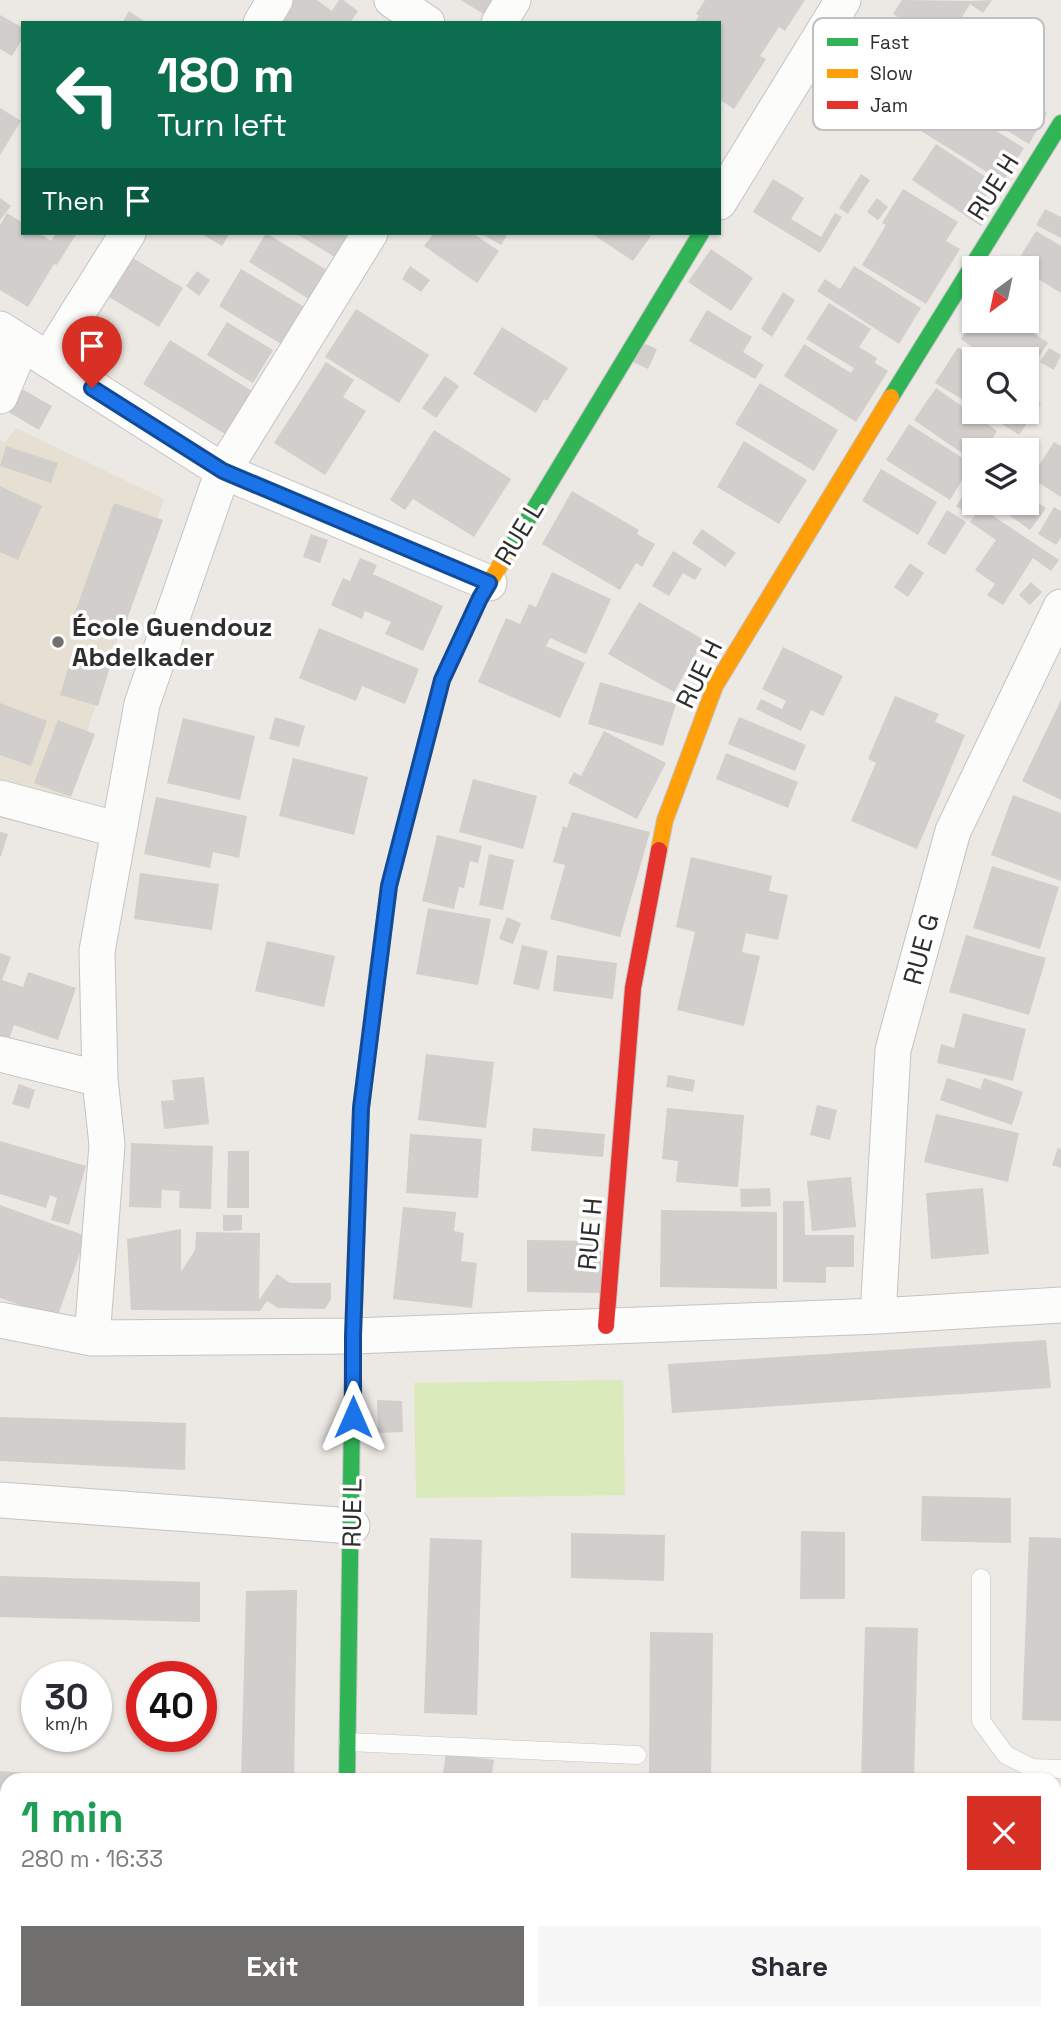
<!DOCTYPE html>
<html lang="en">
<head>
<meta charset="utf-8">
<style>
  :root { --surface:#fff; --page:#f7f7f7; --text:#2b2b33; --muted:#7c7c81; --accent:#706f6e }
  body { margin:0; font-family:"Space Grotesk",sans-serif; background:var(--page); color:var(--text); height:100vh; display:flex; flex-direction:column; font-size:26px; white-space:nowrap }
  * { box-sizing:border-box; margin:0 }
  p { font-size:23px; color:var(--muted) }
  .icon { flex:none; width:38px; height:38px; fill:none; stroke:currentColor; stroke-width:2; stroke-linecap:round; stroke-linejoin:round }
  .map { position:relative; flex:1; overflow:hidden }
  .details { position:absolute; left:0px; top:1773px; width:1062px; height:247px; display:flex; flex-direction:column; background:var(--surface); border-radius:21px 21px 0 0; box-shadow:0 2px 5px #0004 }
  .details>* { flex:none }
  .hud { position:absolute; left:21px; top:21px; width:700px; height:214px; border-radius:0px; box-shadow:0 2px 5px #0004; background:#0b6e4f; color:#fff; overflow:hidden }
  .needle { width:46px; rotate:213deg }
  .fabs { position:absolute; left:962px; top:256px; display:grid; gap:14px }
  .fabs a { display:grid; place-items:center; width:77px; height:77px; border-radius:0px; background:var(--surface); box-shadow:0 2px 5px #0004; font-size:35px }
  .speed { position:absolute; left:21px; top:1661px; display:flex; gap:14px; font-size:35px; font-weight:700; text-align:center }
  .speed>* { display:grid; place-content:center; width:91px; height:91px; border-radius:50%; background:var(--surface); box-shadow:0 2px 5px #0004; line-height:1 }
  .speed small { font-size:18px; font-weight:400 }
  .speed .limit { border:10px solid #d22; background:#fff; color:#111 }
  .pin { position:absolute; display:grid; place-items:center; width:60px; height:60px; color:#fff; margin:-72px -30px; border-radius:50% 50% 50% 0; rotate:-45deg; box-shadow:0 0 7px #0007 }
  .pin .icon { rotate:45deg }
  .me { position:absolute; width:77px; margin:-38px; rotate:0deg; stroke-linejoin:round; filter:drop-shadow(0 0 5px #0008) }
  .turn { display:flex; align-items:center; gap:24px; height:147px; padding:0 21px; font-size:32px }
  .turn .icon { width:91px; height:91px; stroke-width:2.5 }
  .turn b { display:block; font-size:49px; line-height:60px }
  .then { display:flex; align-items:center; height:66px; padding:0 21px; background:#0003; gap:14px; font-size:26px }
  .round { display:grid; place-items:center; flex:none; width:74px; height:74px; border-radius:0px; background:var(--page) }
  .overview { display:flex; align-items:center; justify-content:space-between; height:119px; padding:0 21px }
  h1 { font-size:42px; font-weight:600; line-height:52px; color:#1e9e55 }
  .action { display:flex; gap:14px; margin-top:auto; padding:14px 21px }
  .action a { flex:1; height:80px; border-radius:0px; background:var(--accent); color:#fff; font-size:28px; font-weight:600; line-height:80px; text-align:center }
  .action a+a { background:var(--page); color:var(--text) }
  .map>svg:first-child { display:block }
</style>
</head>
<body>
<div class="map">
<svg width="1061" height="2018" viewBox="0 0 1061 2018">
  <rect width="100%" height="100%" fill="#ece8e4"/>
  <path fill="#e6e0d3" d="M16 428 164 499 62 806 0 785V440L5 442Z"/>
  <path fill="#d9eabb" d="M623 1380 625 1495 416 1498 414 1383Z"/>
  <path fill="#d1cecb" d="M285 0H317L332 11 339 0H343L358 11 350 23H269Z
    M461 0H512L498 23Z
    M705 0H805L785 31 779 27 760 56 766 59 734 109 719 99V23H694L699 16 696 14Z
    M902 0 972 1 992 0 983 13 970 4 944 46 893 14Z
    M129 11 147 23H122Z
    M0 15 23 28V38L12 56 0 49Z
    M976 78 986 84 980 95 989 101 999 84 1047 113 1029 144 961 103Z
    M941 97 1024 148 1003 182 921 131Z
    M0 108 21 121 0 155Z
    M936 144 995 183 984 199 995 206 981 226 912 180Z
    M861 174 870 180 848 214 839 208Z
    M773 179 804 198 791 219 821 237 835 213 842 217 820 253 753 212Z
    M903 189 958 222 946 241 960 249 926 304 862 265 886 225 882 223Z
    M0 198 11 206 0 220Z
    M877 198 888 207 878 220 867 212Z
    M1045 209 1061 217V238L1036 225Z
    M7 213 23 223V233H39L51 241 56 233H77L57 265 54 264 28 307 0 290V225Z
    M1036 231 1061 246V293L1027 272V268L1015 265Z
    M200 233H230L222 246Z
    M266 233 335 275 317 304 249 262Z
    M295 233H363L345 263Z
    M434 233H472L499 251 477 283 424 246Z
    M480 233H508L501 245Z
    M591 233H653L633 261Z
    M116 248 183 288 159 327 92 287Z
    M711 249 753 278 731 311 688 282Z
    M410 266 430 280 421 292 402 279Z
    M854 266 921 308 899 344 817 291 825 279 840 289Z
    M241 269 309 310 286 347 219 306Z
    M197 271 210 280 199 296 186 286Z
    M783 292 795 300 772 337 761 329Z
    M829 303 871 329 859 347 877 358 875 363 888 371 856 422 784 376 804 344 851 373 854 368 806 339Z
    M356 309 429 355 399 403 325 357Z
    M707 310 752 337 743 352 764 365 755 379 689 341Z
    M973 320H1014L1048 343 1027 374V359H989L961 339Z
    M227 322 273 350 253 383 207 355Z
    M502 327 568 368 547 401 544 399 536 413 473 374Z
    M170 340 257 394 230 437 143 384Z
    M640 342 657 349 648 369 631 361Z
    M958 347 975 358V407L935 383Z
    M1049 348 1061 355 1054 370 1040 362Z
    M326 362 354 380 343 397 366 411 325 475 274 443Z
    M445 376 459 386 436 418 422 408Z
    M760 383 838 430 814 471 735 424Z
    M13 384 52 406 39 430 0 407Z
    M936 388 997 431 985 450H975V462L914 420Z
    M1027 393 1041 403 1019 435 999 422 1007 411H1027Z
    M909 424 972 464 950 500 886 460Z
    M434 430 511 479 474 537 413 499 405 510 390 500Z
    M744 441 807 480 779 524 717 487Z
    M1054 442 1061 446V497L1031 478Z
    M6 446 58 463 51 483 0 466Z
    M881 469 937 502 918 535 862 501Z
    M975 478 976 502 968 514 956 506Z
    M0 486 42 506 18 560 0 552Z
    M572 491 639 530 637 534 655 544 642 567 636 563 620 590 542 544Z
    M1027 495 1046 508 1030 530 1002 510 1008 502H1027Z
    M114 503 163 520 122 633 74 615Z
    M980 507 1059 560 1051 571 1033 558 1003 605 987 595 995 584 975 570 996 540 970 522Z
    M1054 507 1061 511V537L1056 545 1038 534Z
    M947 510 966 522 945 555 927 544Z
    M702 529 736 553 725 567 692 543Z
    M311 534 328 540 320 563 303 557Z
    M673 551 702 569 695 580 683 573 669 596 652 586Z
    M360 558 377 565 373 574 443 606 423 651 385 634 391 622 365 611 362 619 331 605 343 578 350 581Z
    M910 563 924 573 908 597 894 587Z
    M552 572 611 599 586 654 550 638 546 646 585 663 560 718 478 682 506 618 520 624 529 604 536 607Z
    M1031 582 1042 592 1030 605 1019 595Z
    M639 602 704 640 674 692 608 654Z
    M319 628 419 669 405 704 362 686 356 701 299 678Z
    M783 647 843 676 823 716 811 710 801 731 756 709 761 699 782 709 786 701 762 689Z
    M72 655 110 667 98 706 60 695Z
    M600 682 676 704 663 746 588 724Z
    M895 696 939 714 935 722 965 735 917 849 851 821 876 763 868 759Z
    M1061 700V800L1022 781Z
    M0 703 47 721 31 766 0 755Z
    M275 717 305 726 299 747 269 739Z
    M739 717 806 745 795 771 728 744Z
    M183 718 255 736 240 800 167 783Z
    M58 720 95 734 71 797 34 783Z
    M604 731 666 763 637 819 568 783 574 772 581 776Z
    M726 753 798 782 788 808 716 779Z
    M293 758 368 777 354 835 279 816Z
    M473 779 537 796 523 849 459 832Z
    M1013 795 1061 813V881L991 855Z
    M156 797 247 816 239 858 213 852 210 868 144 854Z
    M572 812 650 832 620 937 550 919 565 865 553 862 563 826 567 828Z
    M0 832 8 834 1 856H0Z
    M437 835 482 846 478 863 470 861 464 888 459 887 454 909 422 901Z
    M489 854 514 860 503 910 479 905Z
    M691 857 772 876 769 891 788 895 778 940 746 933 742 952 760 956 744 1026 677 1010 695 932 676 927Z
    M992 866 1059 887 1040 949 973 928Z
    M140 873 219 884 212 930 134 919Z
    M428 908 491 919 478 985 416 974Z
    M507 917 521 923 513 944 499 939Z
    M966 935 1046 958 1029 1015 949 992Z
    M267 941 335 956 324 1007 255 991Z
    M522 945 548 951 539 990 513 984Z
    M0 953 11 957 2 980 23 987 28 972 76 988 58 1040 14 1025 8 1043 0 1040Z
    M557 955 617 963 613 999 553 991Z
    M963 1013 1026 1029 1013 1081 937 1063 941 1044 954 1048Z
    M426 1054 494 1062 486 1128 418 1120Z
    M668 1075 695 1080 693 1092 666 1087Z
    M204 1077 209 1124 164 1129 161 1101 174 1100 172 1080Z
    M947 1078 980 1089 984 1078 1023 1092 1012 1125 940 1100Z
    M19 1084 35 1090 29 1109 12 1104Z
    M817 1105 837 1110 830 1140 810 1135Z
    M667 1108 744 1115 738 1187 676 1182 678 1161 662 1159Z
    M936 1114 1019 1133 1008 1182 924 1162Z
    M533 1128 605 1134 603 1157 531 1151Z
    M410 1134 482 1139 478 1198 406 1193Z
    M0 1141 86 1166 69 1225 51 1220 57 1198 50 1195 46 1208 0 1194Z
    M131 1143 213 1146 211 1209 179 1208 180 1191 162 1190 161 1208 129 1207Z
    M1058 1148 1061 1149V1168L1052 1165Z
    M228 1151H249V1208H227Z
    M851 1177 856 1227 812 1231 807 1181Z
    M770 1188 771 1206 741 1207 740 1189Z
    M983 1188 989 1254 931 1259 926 1193Z
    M783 1201H804L805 1235H854V1267H826V1283L783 1282Z
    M0 1205 86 1236 57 1318 0 1298Z
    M403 1207 456 1212 454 1231 464 1233 461 1261 477 1263 472 1308 393 1299Z
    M661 1210 777 1212V1289L660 1287Z
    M223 1215H242V1230L223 1231Z
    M181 1229V1272L195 1250 196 1232 260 1233 259 1300 277 1274 290 1283H331V1299L325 1309 278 1308 267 1301 260 1311 131 1310 127 1239Z
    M527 1240 601 1241V1293L527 1292Z
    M1046 1340 1051 1388 672 1413 668 1364Z
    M377 1400 402 1401 403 1432 378 1433Z
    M0 1417 186 1423 185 1470 0 1461Z
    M922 1496 1011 1498V1543L921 1541Z
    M801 1531 845 1532V1599H800Z
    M571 1533 665 1535 664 1581 571 1578Z
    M1029 1537 1061 1538V1721L1022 1720Z
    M430 1538 482 1540 477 1715 424 1713Z
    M0 1576 200 1582V1622L0 1617Z
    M297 1590 294 1780H241L246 1591Z
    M865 1627 918 1628 914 1780H861Z
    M650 1632 713 1633 711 1780H649Z
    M446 1753 494 1760 491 1780H442Z
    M0 1771 59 1775 58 1780H7V1812H0Z
    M1055 1858H1061V1993H1055Z
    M13 2012H23L28 2018H7Z"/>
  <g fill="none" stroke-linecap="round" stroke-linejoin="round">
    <defs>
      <path id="lane" d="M981 1578V1721L1006 1755 1032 1768 1061 1769
        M348 1742 637 1755
        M0 1866H7"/>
      <path id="street" d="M392 0 427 23
        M261 23 275 0
        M499 23 513 0
        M719 202 843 0
        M0 329 223 471 489 583
        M48 360 128 233
        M0 396 22 343
        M0 798 119 830
        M0 1054 100 1079
        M878 1316 893 1050 953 831 1061 607
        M0 1320 92 1338 353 1336 878 1316 1061 1305
        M92 1338 107 1145 100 1079 97 951 142 704 223 471 370 233
        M0 1500 352 1526
        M0 1901 7 1908
        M112 2012 117 2018
        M171 2012 232 2018
        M343 2018V2012"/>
      <path id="fast" d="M891 397 1061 123
        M510 549 701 233
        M347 1780 353 1339"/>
      <path id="slow" d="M659 850 665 820 715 686 891 397
        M376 985 389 886 442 680 480 598 510 549"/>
      <path id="jam" d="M606 1326 633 988 659 850
        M353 1339 361 1108 376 985"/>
    </defs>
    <use href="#lane" stroke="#c5c4c5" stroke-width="19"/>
    <use href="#street" stroke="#c5c4c5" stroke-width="37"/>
    <use href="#fast" stroke="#c5c4c5" stroke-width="18"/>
    <use href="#slow" stroke="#c5c4c5" stroke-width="18"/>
    <use href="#jam" stroke="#c5c4c5" stroke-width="18"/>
    <use href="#lane" stroke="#fcfcfb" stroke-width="18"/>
    <use href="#street" stroke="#fcfcfb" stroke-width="35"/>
    <use href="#fast" stroke="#30b455" stroke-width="16"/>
    <use href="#slow" stroke="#ff9f0a" stroke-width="16"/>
    <use href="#jam" stroke="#e5322d" stroke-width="16"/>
  </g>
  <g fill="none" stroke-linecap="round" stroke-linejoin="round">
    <defs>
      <path id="route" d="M92 388 223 471 489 583 480 598 442 680 389 886 361 1108 353 1336V1417"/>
    </defs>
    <use href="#route" stroke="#114b97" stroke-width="18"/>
    <use href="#route" stroke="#1a73e8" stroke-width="12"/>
  </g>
  <circle fill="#706f6e" stroke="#fff" stroke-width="2.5" cx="58" cy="642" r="7"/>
  <g text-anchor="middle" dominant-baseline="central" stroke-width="7" stroke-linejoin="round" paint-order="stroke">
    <g font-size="26" fill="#2e2e2e" stroke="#fff">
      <text transform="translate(993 187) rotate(-58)">RUE H</text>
      <text transform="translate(519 533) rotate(-59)">RUE L</text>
      <text transform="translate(699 674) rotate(-64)">RUE H</text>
      <text transform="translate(921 949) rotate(-75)">RUE G</text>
      <text transform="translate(590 1234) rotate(-85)">RUE H</text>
      <text transform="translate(352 1513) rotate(-89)">RUE L</text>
    </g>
    <g font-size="26" font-weight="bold" fill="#2e2e2e" stroke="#fff" text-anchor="start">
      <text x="72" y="627">École Guendouz<tspan x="72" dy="30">Abdelkader</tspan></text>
    </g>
  </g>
  <rect x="813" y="18" width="231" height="112" rx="10" fill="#fff" stroke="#c0c0c0" stroke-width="2"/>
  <rect x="827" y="38" width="31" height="8" fill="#30b455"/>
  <rect x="827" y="69" width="31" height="9" fill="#ff9f0a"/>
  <rect x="827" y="101" width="31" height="8" fill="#e5322d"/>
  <g font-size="19" fill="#2e2e2e">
    <text x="870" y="49">Fast</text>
    <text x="870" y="80">Slow</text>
    <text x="870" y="112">Jam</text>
  </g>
</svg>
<div class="fabs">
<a><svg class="needle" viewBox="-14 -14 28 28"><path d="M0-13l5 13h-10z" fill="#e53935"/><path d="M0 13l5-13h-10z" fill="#7c7c81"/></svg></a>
<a><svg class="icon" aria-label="search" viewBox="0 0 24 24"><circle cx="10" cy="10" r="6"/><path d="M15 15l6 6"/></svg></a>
<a><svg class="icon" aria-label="layers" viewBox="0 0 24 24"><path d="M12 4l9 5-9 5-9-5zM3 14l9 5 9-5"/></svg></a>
</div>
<div class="speed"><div>30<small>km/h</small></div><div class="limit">40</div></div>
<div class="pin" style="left:92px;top:388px;background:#d93025"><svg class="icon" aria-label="arrive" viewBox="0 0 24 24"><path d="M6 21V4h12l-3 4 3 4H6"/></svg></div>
<svg class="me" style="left:353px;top:1417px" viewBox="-20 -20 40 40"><path d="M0-17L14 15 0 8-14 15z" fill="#1a73e8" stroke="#fff" stroke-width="4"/></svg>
<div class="hud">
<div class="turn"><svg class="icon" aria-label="left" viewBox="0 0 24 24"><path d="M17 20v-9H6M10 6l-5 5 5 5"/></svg><div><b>180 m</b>Turn left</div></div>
<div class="then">Then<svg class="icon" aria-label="arrive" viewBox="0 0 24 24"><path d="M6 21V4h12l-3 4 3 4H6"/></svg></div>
</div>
<section class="details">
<div class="overview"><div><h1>1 min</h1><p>280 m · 16:33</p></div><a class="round" style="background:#d93025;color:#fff"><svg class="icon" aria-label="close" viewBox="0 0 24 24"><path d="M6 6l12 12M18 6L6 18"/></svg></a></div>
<div class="action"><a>Exit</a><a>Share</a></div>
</section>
</div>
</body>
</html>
